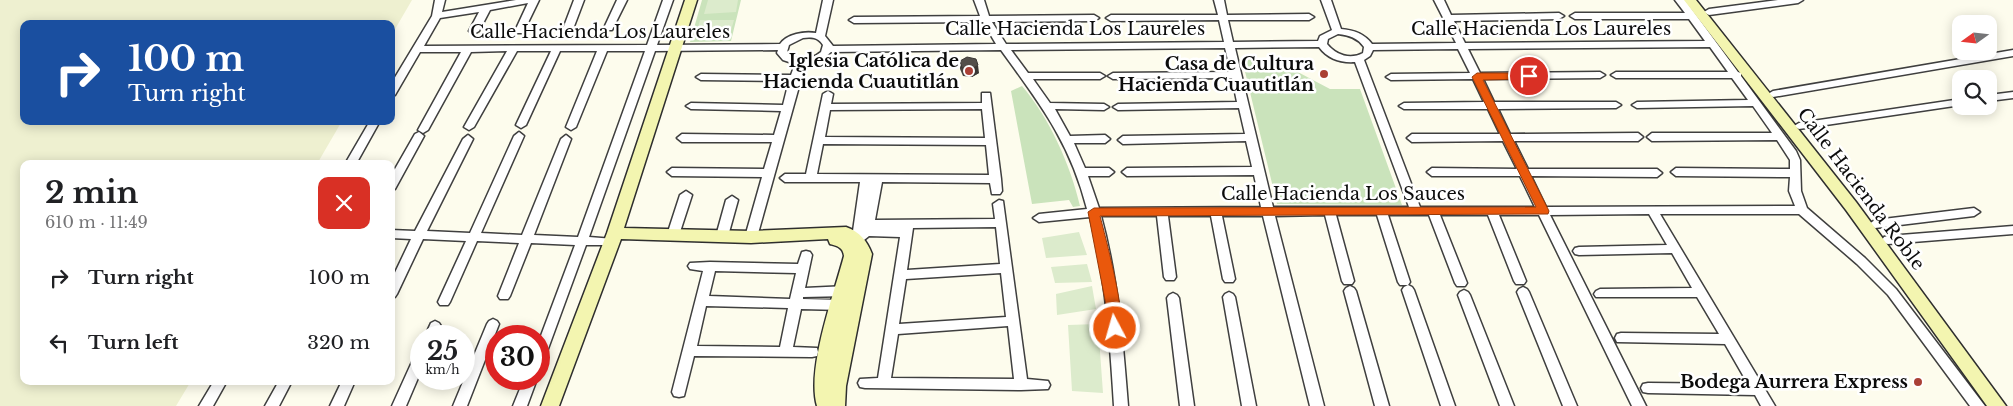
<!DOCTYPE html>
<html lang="en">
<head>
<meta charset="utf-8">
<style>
  :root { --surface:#fff; --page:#f2f2f2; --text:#202124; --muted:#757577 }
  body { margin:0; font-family:"Libre Baskerville",serif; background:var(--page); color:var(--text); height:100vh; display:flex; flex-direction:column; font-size:19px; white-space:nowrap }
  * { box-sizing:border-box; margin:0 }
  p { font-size:16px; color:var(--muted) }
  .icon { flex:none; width:28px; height:28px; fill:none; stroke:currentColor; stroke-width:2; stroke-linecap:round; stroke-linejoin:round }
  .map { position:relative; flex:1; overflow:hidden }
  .drawer { position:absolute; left:20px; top:160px; width:375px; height:225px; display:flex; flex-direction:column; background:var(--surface); border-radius:10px; box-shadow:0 2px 12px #0003 }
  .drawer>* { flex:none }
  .banner { position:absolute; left:20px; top:20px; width:375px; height:105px; border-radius:10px; box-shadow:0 2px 12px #0003; background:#1a4fa0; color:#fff; overflow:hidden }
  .needle { width:32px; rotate:255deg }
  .controls { position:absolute; left:1952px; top:15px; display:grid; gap:10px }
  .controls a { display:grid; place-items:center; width:45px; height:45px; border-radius:10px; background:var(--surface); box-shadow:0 2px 12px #0003; font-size:25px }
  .speed { position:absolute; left:410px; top:325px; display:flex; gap:10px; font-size:25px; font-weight:700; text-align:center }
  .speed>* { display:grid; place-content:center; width:65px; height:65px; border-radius:50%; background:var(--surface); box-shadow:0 2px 12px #0003; line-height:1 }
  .speed small { font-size:12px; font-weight:400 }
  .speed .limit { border:8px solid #d22; background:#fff; color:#111 }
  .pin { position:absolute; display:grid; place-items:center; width:42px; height:42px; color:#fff; margin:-21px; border:2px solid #fff; border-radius:50%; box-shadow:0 1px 5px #0007 }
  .me { position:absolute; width:55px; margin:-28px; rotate:354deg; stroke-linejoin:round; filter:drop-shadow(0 0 4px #0008) }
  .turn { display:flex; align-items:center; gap:18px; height:105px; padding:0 25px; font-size:22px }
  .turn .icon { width:65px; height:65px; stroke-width:2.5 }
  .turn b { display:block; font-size:35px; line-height:42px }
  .round { display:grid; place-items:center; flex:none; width:52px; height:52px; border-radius:10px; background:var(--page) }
  .overview { display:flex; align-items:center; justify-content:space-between; height:85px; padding:0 25px }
  h1 { font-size:30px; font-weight:700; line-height:38px }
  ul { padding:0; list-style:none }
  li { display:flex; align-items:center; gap:15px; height:65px; padding:0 25px }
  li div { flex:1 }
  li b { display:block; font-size:19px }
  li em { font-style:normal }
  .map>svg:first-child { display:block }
</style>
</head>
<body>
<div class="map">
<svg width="2013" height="406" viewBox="0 0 2013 406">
  <rect width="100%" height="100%" fill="#fdfced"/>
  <path fill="#eef0d0" d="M0 0H412L391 36V24H24V121H342L317 164H24V381H191L176 406H0Z"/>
  <path fill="#cae3bb" d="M702 0H741L731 41 690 42Z
    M1242 59 1275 60 1330 89H1360L1402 205 1277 204Z
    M1022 86C1049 117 1071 166 1080 206L1073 207 1069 200 1032 204 1011 91Z"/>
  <path fill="#dcebcc" d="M708 0H738L736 12 704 14Z
    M700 20H734L730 34H696Z
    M1079 232 1087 255 1046 258 1042 238Z
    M1087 264 1092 282 1055 283 1051 267Z
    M1092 286 1096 309 1057 315 1056 294Z
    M1098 324 1103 393 1072 391 1068 325Z"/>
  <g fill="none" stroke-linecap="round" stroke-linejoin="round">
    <defs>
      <path id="minor" d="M435 0H445L442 12 516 0H539L523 33H517L515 31 528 3 490 10 479 31 474 34 469 31 479 12 440 18 424 46 647 45 663 0H673L657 45 780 44C787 34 804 31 816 33L823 0H833L825 36 833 46 996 44 983 22 854 23 849 20 854 17 980 16 974 0H984L989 16 1094 15 1099 18 1094 21 992 22 1006 44 1224 42 1219 20 1111 21 1106 18 1111 15H1218L1214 0H1224L1227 15 1309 14 1314 17 1309 20H1228L1233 42 1318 41 1320 36 1332 30 1321 0H1331L1341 29C1353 30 1364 33 1372 44L1456 43 1434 0H1444L1451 15 1559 13 1564 16 1559 19 1454 21 1465 43 1705 41 1689 19H1575L1570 16 1575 13H1685L1675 0H1685L1738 72 1741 73V76L1796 151 1800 160 1801 191 1807 208 1865 258 1896 289 1985 406H1970L1888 295 1857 264 1799 214H1660L1775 406H1761L1755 395 1648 393 1643 392 1641 388 1643 384 1648 383 1748 384 1725 344 1617 342 1615 338 1617 334 1621 333 1719 334 1697 297H1596L1594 294 1596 291 1600 289 1692 288 1672 253 1579 255 1575 254 1573 251 1575 248 1579 247 1667 245 1649 214 1550 215 1646 406H1632L1539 215H1499L1526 281 1524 284H1516L1514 281 1488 215H1440L1467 283 1465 286H1457L1455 283 1429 215H1388L1410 282 1408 285H1400L1398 282 1377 215H1336L1354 281 1352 284H1344L1342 281 1325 215 1275 216 1324 406H1310L1263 216H1222L1235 279 1233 282H1225L1223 279 1211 216H1168L1176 277 1174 280H1166L1164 277 1157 216H1101C1118 278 1123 342 1128 406H1114C1110 342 1106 278 1090 217L1039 222 1033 218 1039 214 1087 209C1070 142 1040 104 1001 50L831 52 819 62 805 65 757 237 755 240H747L745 237 762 177 672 176 667 172 672 168 764 169 772 142H682L677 138 682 134 774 135 781 111 691 109 686 106 691 103 783 105 789 81 701 80 696 77 701 74 791 75 795 64 783 60 777 53 778 50 655 51 589 237 614 239 616 242 614 245H586L545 357 544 361 539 362V341L575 245 531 243 510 296 508 299H500L498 296 519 243 477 241 450 302 448 305H440L438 302 466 241 423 239 397 294 395 297 391 299V281L411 239 391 238V230L415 231 463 139 468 135 473 139 427 231 470 233 514 136 519 132 524 136 481 233 522 235 561 139 566 135 571 139 534 235 578 237 645 51H607L576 127 571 130 566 127 597 51H560L526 125 521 128 516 125 551 51H517L474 127 469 130 464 127 507 51 471 52 428 130 423 133 418 130 461 52H420L395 95 391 96V84L432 16ZM1338 34C1349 35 1358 38 1364 47L1363 53C1350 60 1336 55 1327 44L1328 39ZM803 38C811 37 818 37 823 45L821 52C811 60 798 63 787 52L789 45ZM1319 47C1328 59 1341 63 1355 62L1409 207H1273L1235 48ZM1710 47 1728 72H1616L1611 75 1616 78H1732L1748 100 1637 102 1632 105 1637 108 1753 106 1772 133H1652L1647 137 1652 141 1777 140 1790 160V169L1676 168 1671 172 1676 176 1790 177 1789 191 1795 206 1546 207 1531 176 1657 177 1662 173 1657 169H1528L1514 141H1638L1643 137 1638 133 1510 134 1498 109 1616 108 1621 105 1616 102H1494L1483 79 1600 78 1605 75 1600 72 1480 73 1468 49ZM1225 48 1231 72 1113 73 1108 76 1113 79 1232 78 1237 102 1118 104 1113 107 1118 110 1239 108 1245 134 1123 136 1118 140 1123 144 1246 141 1252 167 1127 168 1122 172 1127 176 1254 175 1261 207 1099 208 1088 176H1109L1114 172 1109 168H1085L1074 143H1105L1110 139 1105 135 1070 136 1055 109 1104 110 1109 107 1104 104 1050 103 1033 79H1100L1105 76 1100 73H1028L1011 50ZM1458 49 1470 73 1391 74 1386 77 1391 80 1473 79 1484 102 1404 103 1399 106 1404 109H1488L1500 134H1412L1407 138 1412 142 1503 141 1517 169 1432 168 1427 172 1432 176H1520L1535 207H1420L1364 60 1370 56 1373 50Z
        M574 0H584L573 29 568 32 565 31 563 29Z
        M617 0H627L612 30H606L604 28Z
        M1778 0H1803L1798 3 1709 15 1704 12 1709 9Z
        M2013 50V56L1773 97 1768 94 1773 91Z
        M828 91 833 94 831 104 982 103V93H990L1001 179 1002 191 1000 194H992L990 183 882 182 875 220 995 219 993 204 999 200 1003 201 1027 379 1048 381 1050 385 1048 389 1021 390 865 388 860 387 858 383 860 379 878 378 900 237 869 236 854 248H846L844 245 852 238 860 182H785L780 178 785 174H806L823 94ZM982 109 985 138 825 137 830 110ZM823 144 986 145 989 175 817 174ZM996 227 1000 264 907 270 913 228ZM1001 273 1006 317 899 324 906 279ZM1008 326 1014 379 891 378 898 334Z
        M2013 92V98L1989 101V95Z
        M1961 99V105L1799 129 1794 126 1799 123Z
        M370 121H380L356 164H345Z
        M419 132 424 136 395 189 391 190V176L415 134Z
        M686 191 692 195 679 235 677 238H669L667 235 680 195Z
        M732 196 738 200 728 236 726 239H718L716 236 726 200Z
        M1974 208 1980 212 1974 216 1875 228 1869 224 1875 220Z
        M2013 226V234L1888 244 1884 243 1882 240 1884 237 1888 236Z
        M806 251 810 252 812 255 805 288 847 286 851 288 853 291 851 294 847 296 803 297V299L843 300 847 302 849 305 847 308 843 310 801 309 793 347 817 348 818 352 817 356 812 357 694 356 684 396 679 397 674 396 672 392 703 271 690 269 688 266 690 263 710 262 798 264 802 252ZM715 271 796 273 790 299 709 296ZM706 306 788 308 780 347 697 346Z
        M1408 285 1412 287 1414 290 1455 406H1441L1402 290 1404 287Z
        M1350 286 1354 288 1356 291 1389 406H1375L1344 291 1346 288Z
        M1523 287 1527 289 1529 292 1577 406H1563L1517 292 1519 289Z
        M1464 290 1468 292 1470 295 1514 406H1500L1458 295 1460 292Z
        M1229 292 1233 294 1235 297 1256 406H1242L1223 297 1225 294Z
        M1173 293 1177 295 1179 298 1194 406H1180L1167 298 1169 295Z
        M493 319 497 321 499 324 467 406H453L487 324 489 321Z
        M435 321 439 323 441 326 437 336H425L431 323Z
        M421 352V371L406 406H392L416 353Z
        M524 379H537L527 406H513Z
        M214 381H227L213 406H199Z
        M279 381H292L279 406H265Z
        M342 381H355L344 406H330Z"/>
      <path id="secondary" d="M685 0H697L624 228 751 231 846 227C860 232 867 241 872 254L846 386 845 406H817C806 369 834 294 844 256 843 247 837 246 830 244L828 239 751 243 621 239 559 406H541L607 233Z
        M1684 0H1696L1856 202 2006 406H1987L1846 210Z"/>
    </defs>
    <use href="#minor" stroke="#3f3f3f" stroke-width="3"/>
    <use href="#secondary" stroke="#2e2e2e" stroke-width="3"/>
    <use href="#minor" fill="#fff" fill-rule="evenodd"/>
    <use href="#secondary" fill="#f3f5b0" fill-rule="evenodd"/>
  </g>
  <path fill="#474440" d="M960 61 979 73 972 77 963 76 960 69Z"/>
  <path fill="#3a3734" d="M978 65 979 73 972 77 971 69Z"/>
  <path fill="#534f4a" stroke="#3a3734" d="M967 57 976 59 978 65 971 69 962 68 960 61Z"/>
  <path fill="#ea580c" stroke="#983908" d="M1477 73H1529L1534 76 1529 79 1483 80 1549 211 1548 214 1100 216C1105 235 1127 318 1120 331H1111L1088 212 1094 208 1536 207 1472 77Z"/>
  <g fill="#aa4036" stroke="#fff" stroke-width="2">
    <circle cx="969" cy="71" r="5"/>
    <circle cx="1324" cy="74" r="5"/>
    <circle cx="1918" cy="382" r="5"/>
  </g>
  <g text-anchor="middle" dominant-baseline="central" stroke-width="5" stroke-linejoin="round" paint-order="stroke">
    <g font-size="18" fill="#0c0c0c" stroke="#fff">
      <text x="1075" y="29">Calle Hacienda Los Laureles</text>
      <text x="1541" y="29">Calle Hacienda Los Laureles</text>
      <text x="600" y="32">Calle Hacienda Los Laureles</text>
      <text transform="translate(1861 189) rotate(53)">Calle Hacienda Roble</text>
      <text x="1343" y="194">Calle Hacienda Los Sauces</text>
    </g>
    <g font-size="18" font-weight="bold" fill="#0c0c0c" stroke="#fff" text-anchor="end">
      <text x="959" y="61">Iglesia Católica de<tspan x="959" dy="21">Hacienda Cuautitlán</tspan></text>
      <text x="1314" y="64">Casa de Cultura<tspan x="1314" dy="21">Hacienda Cuautitlán</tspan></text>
      <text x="1908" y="382">Bodega Aurrera Express</text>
    </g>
  </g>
</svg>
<div class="controls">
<a><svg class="needle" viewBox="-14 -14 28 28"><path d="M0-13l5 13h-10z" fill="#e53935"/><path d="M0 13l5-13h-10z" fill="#757577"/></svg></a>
<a><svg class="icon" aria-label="search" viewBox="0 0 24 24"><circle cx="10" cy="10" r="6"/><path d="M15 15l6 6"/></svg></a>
</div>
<div class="speed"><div>25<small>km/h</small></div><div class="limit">30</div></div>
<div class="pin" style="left:1529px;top:76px;background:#d93025"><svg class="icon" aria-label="arrive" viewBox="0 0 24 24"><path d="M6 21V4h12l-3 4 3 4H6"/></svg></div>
<svg class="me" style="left:1115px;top:328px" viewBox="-20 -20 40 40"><circle r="17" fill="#ea580c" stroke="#fff" stroke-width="3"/><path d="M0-11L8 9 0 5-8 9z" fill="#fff"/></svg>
<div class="banner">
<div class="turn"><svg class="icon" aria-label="right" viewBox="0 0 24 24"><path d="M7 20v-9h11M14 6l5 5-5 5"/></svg><div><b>100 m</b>Turn right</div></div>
</div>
<section class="drawer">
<div class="overview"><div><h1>2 min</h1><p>610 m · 11:49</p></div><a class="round" style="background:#d93025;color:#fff"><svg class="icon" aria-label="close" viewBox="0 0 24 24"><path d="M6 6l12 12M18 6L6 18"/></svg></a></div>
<ul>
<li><svg class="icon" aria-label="right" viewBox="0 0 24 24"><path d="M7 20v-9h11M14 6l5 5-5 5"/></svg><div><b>Turn right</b></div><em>100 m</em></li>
<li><svg class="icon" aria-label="left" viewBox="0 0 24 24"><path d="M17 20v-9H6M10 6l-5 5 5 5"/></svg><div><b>Turn left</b></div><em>320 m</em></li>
</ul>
</section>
</div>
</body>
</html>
